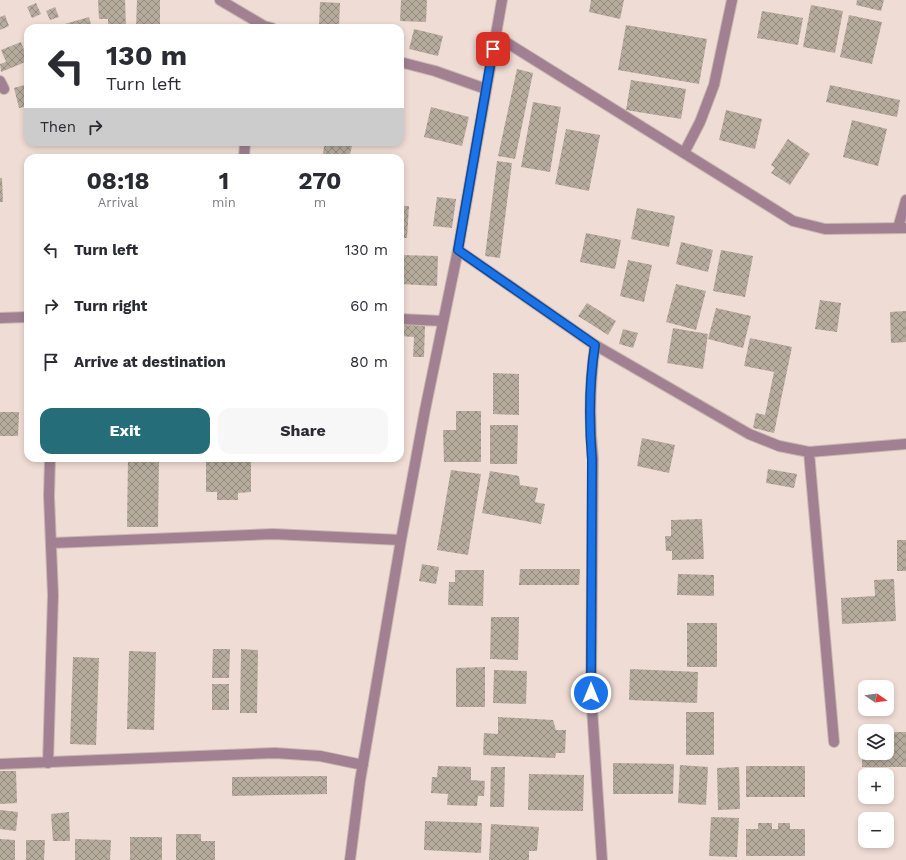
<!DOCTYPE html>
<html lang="en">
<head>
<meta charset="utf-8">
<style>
  :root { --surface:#fff; --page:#f7f7f7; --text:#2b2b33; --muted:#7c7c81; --accent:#266d7a }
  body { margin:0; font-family:"Work Sans",sans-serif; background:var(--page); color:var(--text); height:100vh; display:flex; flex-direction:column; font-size:15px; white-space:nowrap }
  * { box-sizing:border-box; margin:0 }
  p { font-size:13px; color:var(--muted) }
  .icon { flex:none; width:22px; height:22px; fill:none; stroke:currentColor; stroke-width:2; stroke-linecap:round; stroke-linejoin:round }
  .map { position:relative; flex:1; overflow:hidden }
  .details { position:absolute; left:24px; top:154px; width:380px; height:308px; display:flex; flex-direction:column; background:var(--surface); border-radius:12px; box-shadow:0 2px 6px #0003 }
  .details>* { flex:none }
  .top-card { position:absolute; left:24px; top:24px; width:380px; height:122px; border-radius:12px; box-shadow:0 2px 6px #0003; background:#fff; color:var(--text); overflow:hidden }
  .needle { width:26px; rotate:103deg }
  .controls { position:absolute; left:858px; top:680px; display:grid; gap:8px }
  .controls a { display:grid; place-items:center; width:36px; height:36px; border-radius:8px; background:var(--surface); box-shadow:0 2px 6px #0003; font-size:20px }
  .pin { position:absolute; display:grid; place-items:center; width:34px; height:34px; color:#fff; margin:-17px; border-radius:8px; box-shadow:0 2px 6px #0006 }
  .me { position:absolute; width:44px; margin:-22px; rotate:0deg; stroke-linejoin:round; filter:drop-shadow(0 0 3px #0008) }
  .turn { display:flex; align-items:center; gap:14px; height:84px; padding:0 16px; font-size:18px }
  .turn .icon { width:52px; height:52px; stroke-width:2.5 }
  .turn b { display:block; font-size:28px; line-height:34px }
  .then { display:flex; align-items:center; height:38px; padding:0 16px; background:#0003; gap:8px; font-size:15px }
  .eta { display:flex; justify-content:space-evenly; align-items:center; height:68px; text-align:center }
  .eta b { font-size:24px; font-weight:700; line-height:28px }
  .cta { display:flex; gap:8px; margin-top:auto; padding:8px 16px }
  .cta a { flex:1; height:46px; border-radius:12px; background:var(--accent); color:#fff; font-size:16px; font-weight:700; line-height:46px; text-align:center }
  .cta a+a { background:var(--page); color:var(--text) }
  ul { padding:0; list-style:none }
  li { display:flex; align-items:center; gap:12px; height:56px; padding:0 16px }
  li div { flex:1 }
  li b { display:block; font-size:15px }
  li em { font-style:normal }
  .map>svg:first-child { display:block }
</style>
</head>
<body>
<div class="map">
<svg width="906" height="860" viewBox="0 0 906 860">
  <defs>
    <pattern id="building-cross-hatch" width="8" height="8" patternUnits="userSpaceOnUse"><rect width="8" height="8" fill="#b6ab9d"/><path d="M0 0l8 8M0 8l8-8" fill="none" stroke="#948b80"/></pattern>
  </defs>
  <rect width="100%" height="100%" fill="#efdcd5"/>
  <path fill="url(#building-cross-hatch)" d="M98 0H125L126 28H108V19H99Z
    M137 0H160V28H136Z
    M401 0H427L426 22 400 21Z
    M591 0H624L620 19 589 12Z
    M857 0H884L881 11 856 5Z
    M320 2 340 3 339 26H319Z
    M36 3 41 14 32 18 27 7Z
    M811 5 843 11 835 53 803 47Z
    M55 7 59 17 50 20 46 11Z
    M762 11 803 18 798 45 757 38Z
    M5 15 9 26 0 30V17Z
    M849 15 882 22 872 64 840 57Z
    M89 17 92 28H51Z
    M626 25 707 39 699 84 618 70Z
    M414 29 443 36 438 56 409 49Z
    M21 42 28 61 1 72 0 64 6 62 1 50Z
    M517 69 533 73 515 159 498 156Z
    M631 80 686 89 681 119 626 110Z
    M28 84V106L19 108 14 88Z
    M830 85 900 100 897 117 826 102Z
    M533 102 561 107 550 172 521 167Z
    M431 107 469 117 462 146 424 137Z
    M726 110 762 119 755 149 719 140Z
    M852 120 887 129 878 166 843 157Z
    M566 129 600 135 589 191 555 184Z
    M788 139 810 154 790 185 771 173 775 168 771 165Z
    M325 142H353L349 158H322Z
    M497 161 512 163 500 258 485 256Z
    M0 178H2L3 202H0Z
    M437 197 456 199 452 228 433 226Z
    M400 206H409L407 238H400Z
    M637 208 675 216 669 247 631 239Z
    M586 233 621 240 615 269 580 262Z
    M681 242 713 250 708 272 676 264Z
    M721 250 753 256 745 297 713 291Z
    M400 255 438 256 437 286 400 284Z
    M628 260 652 265 644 302 620 296Z
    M676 284 706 291 696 330 666 322Z
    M820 300 841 303 837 332 815 329Z
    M587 303 616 321 608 335 578 316Z
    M716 308 751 316 743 348 708 339Z
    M906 311V342L891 343 890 312Z
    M400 324 425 325 424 357H413L414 337 400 336Z
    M673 328 708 334 703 369 667 363Z
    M623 329 638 333 633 348 619 344Z
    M750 338 792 347 774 433 753 428 756 413 765 415 774 372 744 366Z
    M493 373 519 374V415L493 414Z
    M456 411H481V462H444L443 430H456Z
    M0 412H19L18 436H0Z
    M490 425H518L517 464H490Z
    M642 438 675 445 669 473 637 466Z
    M128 458H159L158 527H127Z
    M206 458H251V492L238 493V500H217V492H206Z
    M768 469 797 474 794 488 766 483Z
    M451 470 481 474 468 555 437 550Z
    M490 471 519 476 520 485 538 488 535 502 545 504 541 524 482 513Z
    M702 519 704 559 672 560V551H666L665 536H671V520Z
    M897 540H906V571H897Z
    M422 564 439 567 436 584 419 581Z
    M520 569H580L579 585H519Z
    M455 570H484L483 606 448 605 449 582H455Z
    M678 574 714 575V596L677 595Z
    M894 579 896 621 842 624 841 598 875 596 874 580Z
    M491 617H519L518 660 490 659Z
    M687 623H717V667H687Z
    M213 649H230L229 678H212Z
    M241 649 258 650 257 713H240Z
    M129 651 156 652 154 730 127 729Z
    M73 657 99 658 96 745 70 744Z
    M485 667V707H456V668Z
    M630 669 698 672 697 703 629 700Z
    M494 670 527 671 526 704 493 703Z
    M212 684H229V710H212Z
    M686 712H714V755H686Z
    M498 717 553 720 556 730H566L565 753H556L555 758 483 755 484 733 498 734Z
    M862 732H865V753H887V732H906V767H862Z
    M613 763 674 764 673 794H613Z
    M680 765 708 767 706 805 678 803Z
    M438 766 471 767V780L485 781 484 796H478L477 806 447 805 448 794 431 793 432 777H437Z
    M746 766H805V797H746Z
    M491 767H505L504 807H490Z
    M739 767 740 809 718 810 717 768Z
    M0 771H16L17 803 0 804Z
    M529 774 584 775 583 811 528 810Z
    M327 776V794L232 796V777Z
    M0 810 18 812 16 831 0 829Z
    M69 812 70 841H53L51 814Z
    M711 817 739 818 737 857 709 856Z
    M425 821 482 823 481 853 424 850Z
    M758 823H772V829H778V823H790V829H805V856H746V829H758Z
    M491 824 539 827 537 851H529V860H489Z
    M176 834H201V841H215V860H176Z
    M130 837H162V860H130Z
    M0 839 15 840V860H0Z
    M75 839 111 840 110 860H75Z
    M26 840H45L44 860H26Z"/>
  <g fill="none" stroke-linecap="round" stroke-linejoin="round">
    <defs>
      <path id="minor" d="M220 0 264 26 272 28
        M496 36 793 221 825 229 906 228
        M400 62 435 71 486 89
        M0 81 4 89
        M684 153 700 122 714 85 732 0
        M244 158 245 142
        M898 228 906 200
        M458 250 595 345 749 434 779 446 809 452 906 444
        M0 318 28 317
        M400 319 443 321
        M595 345C590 382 589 422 593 459L591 693 602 860
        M809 452 834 742
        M52 543 273 534 401 540
        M48 763 53 595 49 496 50 458
        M0 764 275 753 320 756 363 765
        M350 860 360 781 401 540 425 410 458 250 502 0"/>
    </defs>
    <use href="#minor" stroke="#c8b7b1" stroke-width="12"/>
    <use href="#minor" stroke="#a08091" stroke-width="10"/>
  </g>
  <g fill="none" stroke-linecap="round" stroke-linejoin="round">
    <defs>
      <path id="route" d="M493 49 458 250 595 345C589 382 589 422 592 460L591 693"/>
    </defs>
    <use href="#route" stroke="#114b97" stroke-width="10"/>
    <use href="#route" stroke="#1a73e8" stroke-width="7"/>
  </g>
</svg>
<div class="controls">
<a><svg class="needle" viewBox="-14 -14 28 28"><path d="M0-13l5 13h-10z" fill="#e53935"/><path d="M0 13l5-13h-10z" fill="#7c7c81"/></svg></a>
<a><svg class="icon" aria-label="layers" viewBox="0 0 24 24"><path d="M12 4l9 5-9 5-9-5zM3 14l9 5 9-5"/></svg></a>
<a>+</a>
<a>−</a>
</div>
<div class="pin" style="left:493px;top:49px;background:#d93025"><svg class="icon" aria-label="arrive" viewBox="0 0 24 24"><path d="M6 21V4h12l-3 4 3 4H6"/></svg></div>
<svg class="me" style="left:591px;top:693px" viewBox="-20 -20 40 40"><circle r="17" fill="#1a73e8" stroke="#fff" stroke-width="3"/><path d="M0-11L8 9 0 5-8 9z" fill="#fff"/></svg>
<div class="top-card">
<div class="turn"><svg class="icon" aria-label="left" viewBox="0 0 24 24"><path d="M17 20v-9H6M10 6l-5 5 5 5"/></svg><div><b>130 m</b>Turn left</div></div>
<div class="then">Then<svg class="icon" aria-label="right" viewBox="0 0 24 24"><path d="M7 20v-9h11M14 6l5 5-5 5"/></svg></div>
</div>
<section class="details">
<div class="eta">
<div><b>08:18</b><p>Arrival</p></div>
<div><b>1</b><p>min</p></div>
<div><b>270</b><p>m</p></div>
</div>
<ul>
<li><svg class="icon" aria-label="left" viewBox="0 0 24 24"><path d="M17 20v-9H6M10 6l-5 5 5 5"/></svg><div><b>Turn left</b></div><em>130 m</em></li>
<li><svg class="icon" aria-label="right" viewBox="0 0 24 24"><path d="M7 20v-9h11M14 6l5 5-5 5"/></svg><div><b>Turn right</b></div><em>60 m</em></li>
<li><svg class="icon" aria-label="arrive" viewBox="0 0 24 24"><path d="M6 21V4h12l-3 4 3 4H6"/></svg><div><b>Arrive at destination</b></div><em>80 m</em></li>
</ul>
<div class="cta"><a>Exit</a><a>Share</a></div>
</section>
</div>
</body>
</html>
